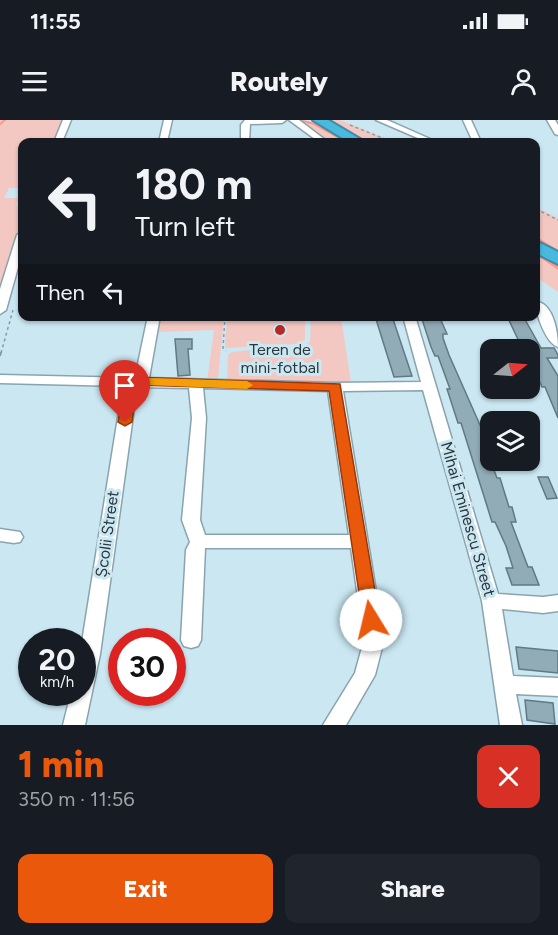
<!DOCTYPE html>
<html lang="en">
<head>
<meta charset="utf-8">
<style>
  :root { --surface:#171b24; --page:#20242c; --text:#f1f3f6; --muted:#9ea1a6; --accent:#ea580c }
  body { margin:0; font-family:Figtree,sans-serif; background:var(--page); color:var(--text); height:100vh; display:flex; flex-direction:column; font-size:22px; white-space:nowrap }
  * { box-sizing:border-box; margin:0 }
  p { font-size:20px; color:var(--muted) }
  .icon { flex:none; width:33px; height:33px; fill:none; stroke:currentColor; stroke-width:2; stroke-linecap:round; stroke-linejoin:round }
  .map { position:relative; height:605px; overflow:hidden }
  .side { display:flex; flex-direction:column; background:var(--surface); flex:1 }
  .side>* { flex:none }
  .guide { position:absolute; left:18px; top:18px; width:522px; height:183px; border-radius:12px; box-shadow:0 2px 4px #0004; background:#171b24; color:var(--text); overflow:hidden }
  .needle { width:39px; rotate:73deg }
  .fabs { position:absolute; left:480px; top:219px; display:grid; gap:12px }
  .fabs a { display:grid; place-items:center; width:60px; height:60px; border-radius:12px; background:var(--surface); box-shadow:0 2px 4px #0004; font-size:30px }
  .speed { position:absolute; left:18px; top:508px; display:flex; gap:12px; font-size:30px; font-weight:700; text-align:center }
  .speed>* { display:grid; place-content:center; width:78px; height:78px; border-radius:50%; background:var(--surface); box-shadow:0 2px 4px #0004; line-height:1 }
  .speed small { font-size:15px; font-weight:400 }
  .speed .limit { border:9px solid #d22; background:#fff; color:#111 }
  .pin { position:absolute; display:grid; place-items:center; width:51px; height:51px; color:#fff; margin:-62px -26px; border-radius:50% 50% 50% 0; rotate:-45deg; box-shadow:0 0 6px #0007 }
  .pin .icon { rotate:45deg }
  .me { position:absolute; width:66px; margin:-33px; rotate:351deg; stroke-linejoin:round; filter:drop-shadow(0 0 4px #0008) }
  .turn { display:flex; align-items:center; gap:21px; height:126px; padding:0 18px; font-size:27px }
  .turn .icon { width:78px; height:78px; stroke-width:2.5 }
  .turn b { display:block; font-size:42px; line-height:51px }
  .then { display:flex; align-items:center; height:57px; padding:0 18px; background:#0003; gap:12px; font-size:22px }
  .round { display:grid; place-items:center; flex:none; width:63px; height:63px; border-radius:12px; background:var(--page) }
  .overview { display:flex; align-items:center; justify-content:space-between; height:102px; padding:0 18px }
  h1 { font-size:36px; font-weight:800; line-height:45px; color:var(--accent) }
  .button { display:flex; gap:12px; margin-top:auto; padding:12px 18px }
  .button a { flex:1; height:69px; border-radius:12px; background:var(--accent); color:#fff; font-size:24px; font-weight:800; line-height:69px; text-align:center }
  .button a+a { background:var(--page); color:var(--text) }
  .status { display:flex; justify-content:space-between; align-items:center; height:42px; padding:0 30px; background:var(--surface); direction:ltr }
  .status svg { height:16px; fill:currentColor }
  header { display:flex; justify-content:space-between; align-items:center; height:78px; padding:0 18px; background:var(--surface); font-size:27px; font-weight:800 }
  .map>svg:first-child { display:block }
</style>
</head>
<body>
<div class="status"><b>11:55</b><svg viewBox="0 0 49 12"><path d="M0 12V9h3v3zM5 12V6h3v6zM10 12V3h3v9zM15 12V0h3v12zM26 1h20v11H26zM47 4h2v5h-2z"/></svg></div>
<header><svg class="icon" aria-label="menu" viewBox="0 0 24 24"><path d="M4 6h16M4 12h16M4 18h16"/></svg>Routely<svg class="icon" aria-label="person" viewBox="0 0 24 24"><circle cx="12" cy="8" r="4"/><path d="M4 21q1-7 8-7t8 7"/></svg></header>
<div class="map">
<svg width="558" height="605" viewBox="0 0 558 605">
  <rect width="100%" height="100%" fill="#cae7f2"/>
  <path fill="#f3c8c2" d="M0 0H62L53 22H22V68H9L4 78H19L16 85H22V102L0 175Z
    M299 0 316 2 351 22H330Z
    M322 0H340L395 22H362Z
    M536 87 558 98V136L536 123Z
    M536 130 558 144V172L536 157Z
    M161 197H224L218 258 216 262H207L214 210 158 212Z
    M227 197H305V220L296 224 227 228H225Z
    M311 197H341L351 263 227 262 228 235 232 232 269 228 270 230 303 228 310 221Z"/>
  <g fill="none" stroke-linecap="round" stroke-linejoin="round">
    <path stroke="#ff978b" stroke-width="2" d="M303 1 314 4 347 22
      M0 4 5 0
      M349 13 367 22"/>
    <path stroke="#ff978b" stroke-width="3" d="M536 118 558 132
      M536 133 558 148"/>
  </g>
  <path fill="#91acb7" stroke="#607a84" stroke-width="1.5" d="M375 196H392L412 256 394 257Z
    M421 196H439L447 214H443V218L449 235 480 305 488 326 485 327 497 358H500L509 387H512L516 402H511L528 447H532L539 465H512L506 448H513L506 426 495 402H492L461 303H458L447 269H450L438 236H435L431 227Z
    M507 196H523L541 228H554L558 235V238H547L558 256V298L545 267H542L530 240V230H523Z
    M175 219H192V229H188L190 255 178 256Z
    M538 357H548L557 378 547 379Z
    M516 527 558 531V553L519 549Z
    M525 580 553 583 555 604 527 600Z"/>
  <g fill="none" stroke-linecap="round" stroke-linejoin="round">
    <defs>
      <path id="minor" d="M63 0H71L62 22H54Z
        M164 0H172L167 22H159Z
        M245 0H286L282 3 250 4 249 22H241V5Z
        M289 0H299L328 22H319Z
        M376 0H387L437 22H427Z
        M463 0H471L481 22H473Z
        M547 0H555L558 5V15L555 14Z
        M22 112V133L6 190 0 194V169L17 115Z
        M539 182C554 187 558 213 558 227 546 223 536 195 536 183Z
        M148 196H160L149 258 335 263 421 262 403 196H415L498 474 543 477 558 475V491L543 493 502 489 513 556 558 558V576L516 574 522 605H500L482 481 423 270 343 271 384 520 375 555 346 605H323L355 553 364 520 351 428H205L201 520 198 526 191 528 184 526 181 520 186 430 190 422 182 400 192 298 189 268 137 267 100 534 85 605H63L71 573H82V522L123 266 0 263V255L135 258ZM203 268 328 271 349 415H205L200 400 206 298Z
        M0 409 20 412 23 417 20 422 14 423 0 421Z"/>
      <path id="highway" d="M313 0H328L365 22H349Z
        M536 121 558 132V144L536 133Z"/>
    </defs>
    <use href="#minor" stroke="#89a4ae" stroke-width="3"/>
    <use href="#highway" stroke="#3f8ca5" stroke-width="4"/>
    <path stroke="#869ca4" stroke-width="1.5" stroke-dasharray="3 3" stroke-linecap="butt" d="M350 5 392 22
      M536 89 558 100
      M225 196 223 228 226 231
      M1 233 13 190"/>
    <path stroke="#869ca4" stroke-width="2" stroke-dasharray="4.5 4.5" stroke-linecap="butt" d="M0 236 1 232"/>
    <use href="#minor" fill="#fff" fill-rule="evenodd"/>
    <use href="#highway" fill="#4ab9de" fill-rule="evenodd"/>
  </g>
  <path fill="#ea580c" stroke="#983908" stroke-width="1.5" d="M131 257 340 264 380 500 378 505 371 507 365 505 363 500 329 271 137 265 132 302 125 306 118 302 125 261Z"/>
  <path fill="#f59e0b" d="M151 258 247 261 253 265 247 269 146 265 144 262 146 259Z"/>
  <circle fill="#b82926" stroke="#cae7f2" stroke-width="2" cx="280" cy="210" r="6"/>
  <g text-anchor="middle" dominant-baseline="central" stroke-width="6" stroke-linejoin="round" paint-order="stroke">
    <g font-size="16" fill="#2b373b" stroke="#cae7f2">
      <text x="280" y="229">Teren de<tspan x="280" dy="18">mini-fotbal</tspan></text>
    </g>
    <g font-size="16" fill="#2b373b" stroke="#cae7f2">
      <text transform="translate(468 399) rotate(74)">Mihai Eminescu Street</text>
      <text transform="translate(107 414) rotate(-82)">Școlii Street</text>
    </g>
  </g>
</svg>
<div class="fabs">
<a><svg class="needle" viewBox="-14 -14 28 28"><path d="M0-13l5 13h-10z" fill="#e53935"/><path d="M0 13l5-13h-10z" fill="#9ea1a6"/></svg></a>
<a><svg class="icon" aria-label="layers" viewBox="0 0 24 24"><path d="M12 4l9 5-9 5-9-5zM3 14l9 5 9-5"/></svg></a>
</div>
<div class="speed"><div>20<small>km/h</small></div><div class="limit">30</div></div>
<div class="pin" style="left:125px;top:302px;background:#d93025"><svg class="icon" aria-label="arrive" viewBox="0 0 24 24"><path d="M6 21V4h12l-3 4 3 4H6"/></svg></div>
<svg class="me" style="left:371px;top:500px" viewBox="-20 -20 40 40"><circle r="19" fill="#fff"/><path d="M0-13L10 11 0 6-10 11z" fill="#ea580c"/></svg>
<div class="guide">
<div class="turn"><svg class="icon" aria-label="left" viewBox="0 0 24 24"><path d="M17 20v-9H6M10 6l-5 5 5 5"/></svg><div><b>180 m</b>Turn left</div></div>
<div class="then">Then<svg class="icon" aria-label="left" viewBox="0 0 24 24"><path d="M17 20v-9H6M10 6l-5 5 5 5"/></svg></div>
</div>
</div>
<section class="side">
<div class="overview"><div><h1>1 min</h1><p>350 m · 11:56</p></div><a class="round" style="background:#d93025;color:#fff"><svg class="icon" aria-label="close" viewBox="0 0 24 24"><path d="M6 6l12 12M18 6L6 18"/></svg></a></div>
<div class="button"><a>Exit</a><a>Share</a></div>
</section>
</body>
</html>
